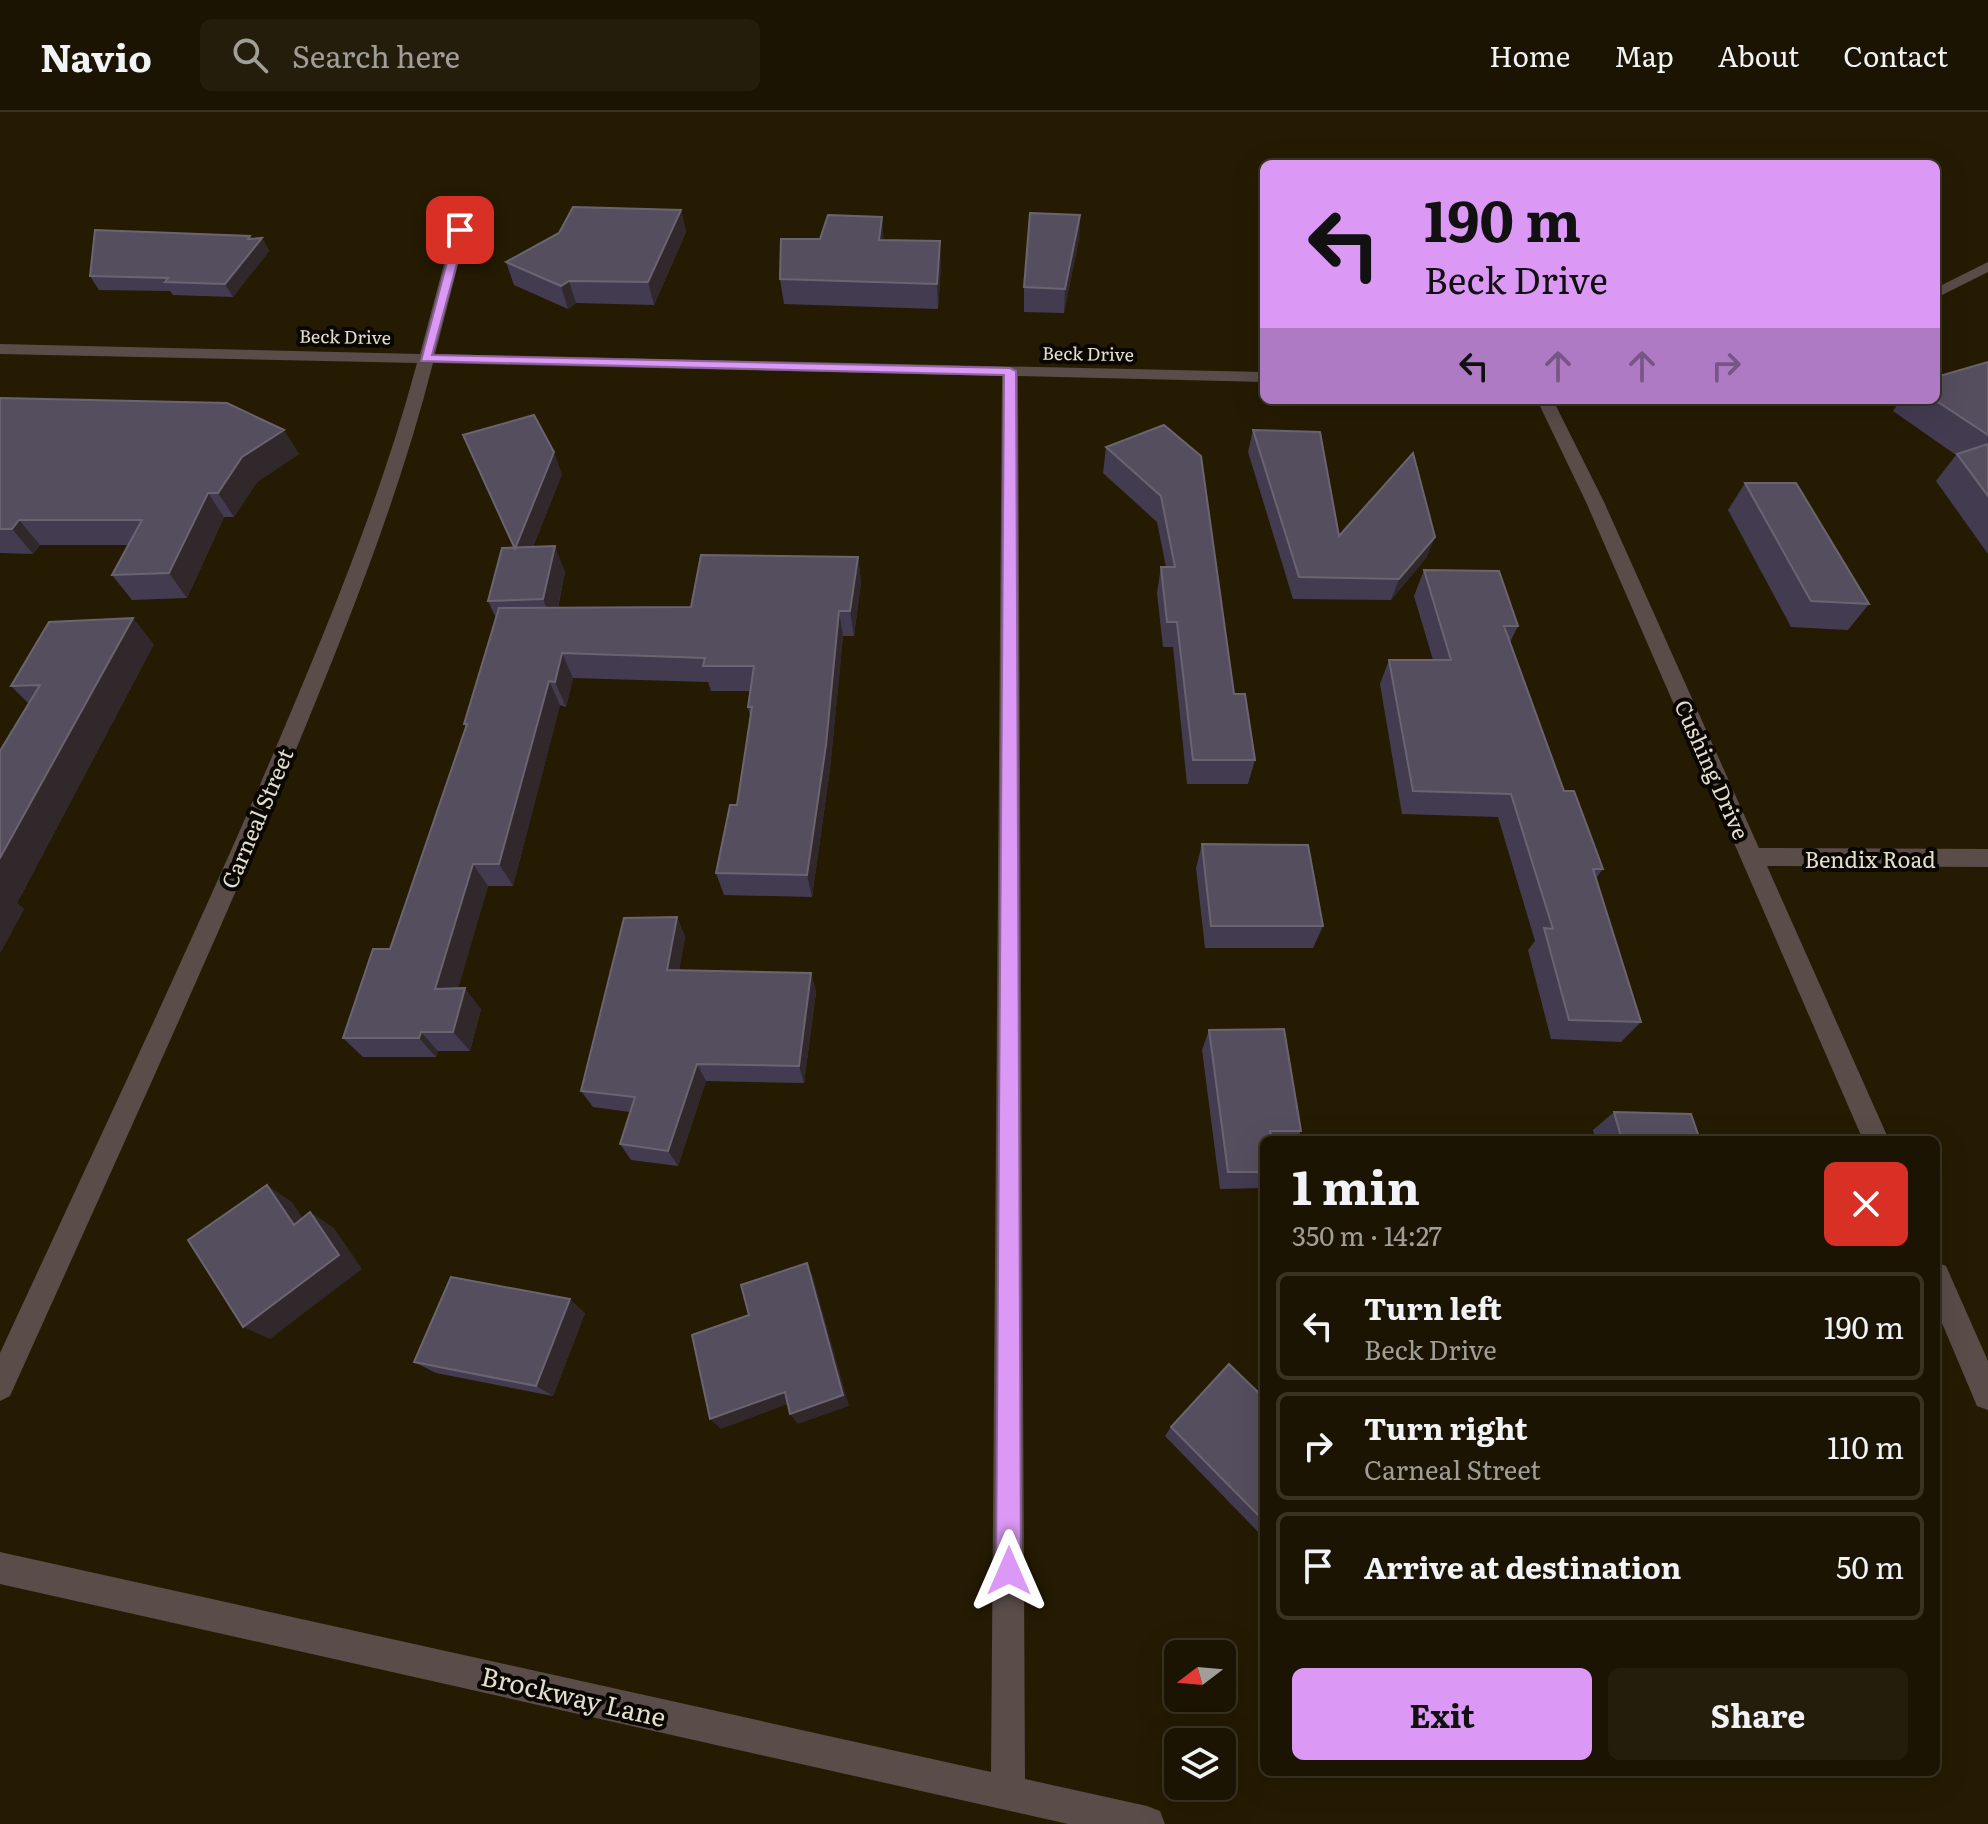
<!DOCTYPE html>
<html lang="en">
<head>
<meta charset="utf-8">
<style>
  :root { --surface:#1c1402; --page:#251d0c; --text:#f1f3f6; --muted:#a09e99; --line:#3a3324; --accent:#db99f5 }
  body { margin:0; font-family:Literata,serif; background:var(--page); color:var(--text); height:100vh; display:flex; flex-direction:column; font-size:30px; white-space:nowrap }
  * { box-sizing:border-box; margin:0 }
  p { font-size:26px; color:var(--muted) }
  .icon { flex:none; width:44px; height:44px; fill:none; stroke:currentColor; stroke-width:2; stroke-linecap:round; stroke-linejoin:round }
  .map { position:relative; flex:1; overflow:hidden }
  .side { position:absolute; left:1260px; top:1024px; width:680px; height:640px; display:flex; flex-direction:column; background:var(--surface); border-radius:12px; box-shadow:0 8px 32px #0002,0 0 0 2px var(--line) }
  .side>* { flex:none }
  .hud { position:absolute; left:1260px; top:48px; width:680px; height:244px; border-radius:12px; box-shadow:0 8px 32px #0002,0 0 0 2px var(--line); background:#db99f5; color:#111; overflow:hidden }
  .needle { width:52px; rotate:254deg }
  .fabs { position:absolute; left:1164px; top:1528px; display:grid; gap:16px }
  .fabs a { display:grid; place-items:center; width:72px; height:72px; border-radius:12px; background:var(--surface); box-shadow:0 8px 32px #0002,0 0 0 2px var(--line); font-size:40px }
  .pin { position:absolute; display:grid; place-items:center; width:68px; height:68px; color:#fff; margin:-34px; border-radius:16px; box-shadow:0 4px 12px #0006 }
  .me { position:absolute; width:88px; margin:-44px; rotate:0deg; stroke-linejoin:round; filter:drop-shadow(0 0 6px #0008) }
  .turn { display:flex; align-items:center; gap:28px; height:168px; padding:0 32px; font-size:36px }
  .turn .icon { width:104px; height:104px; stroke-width:2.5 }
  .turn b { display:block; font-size:56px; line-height:68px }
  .lanes { display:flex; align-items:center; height:76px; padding:0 32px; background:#0003; justify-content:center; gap:40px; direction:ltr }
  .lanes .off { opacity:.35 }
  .round { display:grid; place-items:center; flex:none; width:84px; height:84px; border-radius:12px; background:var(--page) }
  .overview { display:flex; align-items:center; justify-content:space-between; height:136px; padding:0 32px }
  h1 { font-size:48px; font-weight:700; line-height:60px }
  .primary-button { display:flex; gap:16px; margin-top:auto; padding:16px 32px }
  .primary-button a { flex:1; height:92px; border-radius:12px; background:var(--accent); color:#111; font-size:32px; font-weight:700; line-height:92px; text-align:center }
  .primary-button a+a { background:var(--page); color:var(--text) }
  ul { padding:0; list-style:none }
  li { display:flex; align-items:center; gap:24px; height:108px; margin:0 16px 12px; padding:0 16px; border:4px solid var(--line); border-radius:12px }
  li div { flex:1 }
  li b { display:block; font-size:30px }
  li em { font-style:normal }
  header { display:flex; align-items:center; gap:48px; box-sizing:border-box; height:112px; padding:0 40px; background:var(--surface); border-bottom:2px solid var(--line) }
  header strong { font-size:38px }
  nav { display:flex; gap:44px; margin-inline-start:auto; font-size:28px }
  .search { width:560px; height:72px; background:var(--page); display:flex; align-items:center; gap:20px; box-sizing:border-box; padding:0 28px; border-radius:12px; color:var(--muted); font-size:30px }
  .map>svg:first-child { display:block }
</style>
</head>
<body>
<header>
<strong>Navio</strong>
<div class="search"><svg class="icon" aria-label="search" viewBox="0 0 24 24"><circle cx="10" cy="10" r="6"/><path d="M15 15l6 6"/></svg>Search here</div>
<nav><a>Home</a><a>Map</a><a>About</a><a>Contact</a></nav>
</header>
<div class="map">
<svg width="1988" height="1712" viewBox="0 0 1988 1712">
  <rect width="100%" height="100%" fill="#251b02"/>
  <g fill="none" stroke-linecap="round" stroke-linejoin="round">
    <path stroke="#867e6a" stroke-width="3" stroke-dasharray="5 2" stroke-linecap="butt" d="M1936 262 1943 266"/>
    <path fill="#594c49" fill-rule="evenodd" d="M460 114 467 118 435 242 1264 260V270L1018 264 1025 1667 1147 1694 1160 1699 1165 1712H1068L0 1472V1440L991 1660 1002 264 433 251C395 401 334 546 275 688 190 888 99 1086 10 1284L0 1289V1241C87 1053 176 865 259 675 318 537 378 397 417 251L0 242V232L420 242 453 118Z
      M1988 150V160L1936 186V176Z
      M1537 288H1553L1604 390 1759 736 1988 737V755L1767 754 1889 1028H1863L1586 390Z
      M1936 1150 1946 1154 1988 1249V1298L1977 1294 1936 1197Z"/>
  </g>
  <path fill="#433c51" d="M681 98 686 120 654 193 576 191 568 197 514 173 506 150Z
    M1080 103 1079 127 1064 201 1024 200V175Z
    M252 126H262L269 139 233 185 173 183 170 179 99 178 90 164Z
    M884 128 941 154 938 197 784 192 780 167Z
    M1988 250V442L1936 369 1956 343 1893 299 1901 288H1936Z
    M0 286 299 342 257 370 234 405H224L187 486 132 488 112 463 129 433H40L33 442 0 441Z
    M1164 313 1234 582 1255 648 1248 672H1187L1173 535H1163L1157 481 1161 455H1166L1157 410 1103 361 1106 335Z
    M1253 318 1339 424 1435 425 1426 446 1391 488 1293 487 1248 340Z
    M562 362 533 435 565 460 558 496 691 495 858 445 861 470 854 524H843L830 657 812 785 724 783 716 761 737 693 750 604 748 595 751 579H711L708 570 573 566 566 595 560 593 513 774H488L458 876 481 897 470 939H438L436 945H363L343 926 390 837 466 615 464 612 496 506 488 489 514 435Z
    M1745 371 1869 492 1848 518 1791 515 1728 398Z
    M1424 458 1518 514 1510 530 1564 679 1603 757 1596 766 1641 910 1621 930 1551 927 1528 838 1535 829 1498 705 1402 702 1380 572 1389 548H1433L1414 484Z
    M154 532 17 791 24 797 0 841 29 592 11 574Z
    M1202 732 1323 814 1313 836H1205L1196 756Z
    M677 805 685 825 679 858 811 861 816 880 804 971 706 969 678 1054 631 1048 620 1032 630 1000 593 995 581 979Z
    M1209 918 1301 1019 1296 1028H1264V1076L1220 1077 1202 938Z
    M1614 1000 1700 1028H1596L1593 1018Z
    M585 1201 553 1284 436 1261 414 1250Z
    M1264 1286V1426L1165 1324 1171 1315Z"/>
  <path fill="#30282b" d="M681 98 686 120 654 193 648 170Z
    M1080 103 1079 127 1064 201 1065 177Z
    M882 105 884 129 879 128Z
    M250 124 256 134 262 126 269 139 233 185 225 172Z
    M940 129 941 154 938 197 937 172Z
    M569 169 576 191 568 197 561 174Z
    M284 318 299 342 257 370 234 405 218 381 242 345Z
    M554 340 562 362 524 458 515 437Z
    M208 381 224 405 187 486 169 461Z
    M19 408 40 433 33 442 12 417Z
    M1435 425 1426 446 1391 488 1399 467Z
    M555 434 565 460 554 513 543 487Z
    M858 445 861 470 854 524 850 499Z
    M839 499 843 524 830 657 812 785 807 763Z
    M133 506 154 532 17 791 24 797 0 841V746Z
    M562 541 573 566 566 595 555 570Z
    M549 569 560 593 513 774 499 752Z
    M473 752 488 774 452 897 435 877Z
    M677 805 685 825 676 877 667 858Z
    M811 861 816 880 804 971 799 954Z
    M465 876 481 897 470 939 453 920Z
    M421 920 438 939 436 945 419 926Z
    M697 952 706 969 678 1054 668 1039Z
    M267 1073 292 1090 318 1128 294 1113Z
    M310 1100 334 1116 362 1157 270 1227 243 1215Z
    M807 1151 813 1165 849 1294 798 1312 790 1302Z
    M570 1187 585 1201 553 1284 536 1274Z
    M785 1280 793 1290 721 1317 710 1307Z"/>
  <path fill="#544e5e" stroke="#6b6470" stroke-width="2" d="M573 95 681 98 648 170 569 169 561 174 506 150 559 121Z
    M1030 101 1080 103 1065 177 1024 175Z
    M828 103 882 105 879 128 940 129 937 172 780 167 781 127H820Z
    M95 118 250 124 248 127 262 126 225 172 165 170 168 166 90 164Z
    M1988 250V323L1935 288H1936V265Z
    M0 286 227 291 284 318 242 345 218 381H208L169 461 112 463 142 408H19L12 417H0Z
    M534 303 554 340 515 437 463 323Z
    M1164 313 1201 344 1234 582H1245L1255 648H1193L1177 510H1167L1161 455H1175L1161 384 1106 335Z
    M1253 318 1320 320 1339 424 1413 341 1435 425 1399 467 1299 465Z
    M1988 332V384L1957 342Z
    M1745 371H1796L1869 492 1811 489Z
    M555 434 543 487 488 489 502 436Z
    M701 443 858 445 850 499H839L826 633 807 763 716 761 730 693H737L752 595H748L754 554H703L705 546 562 541 555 570 549 569 499 752H473L435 877 465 876 453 920H421L419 926H343L373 837H390L467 612H464L499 496 691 495Z
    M1424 458 1499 459 1518 514H1504L1564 679H1574L1603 757H1593L1641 910 1569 908 1544 816 1553 817 1511 682 1413 679 1389 548H1451Z
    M133 506 0 746V639L40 573 11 574 49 510Z
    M1202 732 1308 733 1323 814H1211Z
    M677 805 667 858 811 861 799 954 697 952 668 1039 620 1032 635 985 581 979 624 806Z
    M1284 917 1301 1019H1270L1272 1028H1264V1060H1228L1209 918Z
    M1614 1000 1691 1002 1700 1028H1622Z
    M267 1073 294 1113 310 1100 339 1143 243 1215 188 1128Z
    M807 1151 843 1283 790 1302 785 1280 710 1307 692 1223 749 1203 741 1173Z
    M451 1165 570 1187 536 1274 414 1250Z
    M1229 1252 1264 1286V1409L1171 1315Z"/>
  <path fill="#db99f5" stroke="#8e639f" stroke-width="2" d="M456 116 466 118 432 243 1010 256 1016 259 1021 1459 1017 1468 1009 1472 1000 1468 996 1459 1004 263 421 249Z"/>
  <g text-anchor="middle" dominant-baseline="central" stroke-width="8" stroke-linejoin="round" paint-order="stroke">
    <g font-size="18" fill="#e4decf" stroke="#0a0601">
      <text transform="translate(345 224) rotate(1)">Beck Drive</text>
      <text transform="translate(1088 241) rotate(1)">Beck Drive</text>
    </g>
    <g font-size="22" fill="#e4decf" stroke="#0a0601">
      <text transform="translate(1713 657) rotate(66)">Cushing Drive</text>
      <text transform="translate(256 706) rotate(-67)">Carneal Street</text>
      <text x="1870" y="746">Bendix Road</text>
    </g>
    <g font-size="26" fill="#e4decf" stroke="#0a0601">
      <text transform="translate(574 1583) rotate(13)">Brockway Lane</text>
    </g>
  </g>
</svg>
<div class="fabs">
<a><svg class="needle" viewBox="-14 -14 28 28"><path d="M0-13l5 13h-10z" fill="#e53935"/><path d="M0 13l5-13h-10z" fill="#a09e99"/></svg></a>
<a><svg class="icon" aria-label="layers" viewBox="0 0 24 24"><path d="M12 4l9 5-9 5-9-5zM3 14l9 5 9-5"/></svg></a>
</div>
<div class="pin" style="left:460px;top:118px;background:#d93025"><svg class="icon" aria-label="arrive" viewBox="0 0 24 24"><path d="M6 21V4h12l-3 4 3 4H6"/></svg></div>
<svg class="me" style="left:1009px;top:1459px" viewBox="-20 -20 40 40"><path d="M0-17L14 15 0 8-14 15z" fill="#db99f5" stroke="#fff" stroke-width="4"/></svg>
<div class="hud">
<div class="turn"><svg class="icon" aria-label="left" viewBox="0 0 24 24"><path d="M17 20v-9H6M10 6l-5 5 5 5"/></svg><div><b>190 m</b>Beck Drive</div></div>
<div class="lanes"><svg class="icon" aria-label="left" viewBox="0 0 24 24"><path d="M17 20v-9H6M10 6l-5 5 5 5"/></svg><svg class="icon off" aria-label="ahead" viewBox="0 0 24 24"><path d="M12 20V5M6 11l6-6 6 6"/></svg><svg class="icon off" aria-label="ahead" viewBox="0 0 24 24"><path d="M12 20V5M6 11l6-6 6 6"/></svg><svg class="icon off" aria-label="right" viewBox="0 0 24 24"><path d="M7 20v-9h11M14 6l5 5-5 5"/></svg></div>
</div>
<section class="side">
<div class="overview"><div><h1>1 min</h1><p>350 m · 14:27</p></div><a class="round" style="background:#d93025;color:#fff"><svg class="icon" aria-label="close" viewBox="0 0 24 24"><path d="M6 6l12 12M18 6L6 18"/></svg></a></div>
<ul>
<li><svg class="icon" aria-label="left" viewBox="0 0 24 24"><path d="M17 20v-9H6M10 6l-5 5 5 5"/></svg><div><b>Turn left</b><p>Beck Drive</p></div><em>190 m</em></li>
<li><svg class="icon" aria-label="right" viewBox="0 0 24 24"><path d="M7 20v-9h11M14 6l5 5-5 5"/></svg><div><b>Turn right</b><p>Carneal Street</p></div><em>110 m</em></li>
<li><svg class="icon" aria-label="arrive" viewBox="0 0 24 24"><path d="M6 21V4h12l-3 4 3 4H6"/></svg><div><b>Arrive at destination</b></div><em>50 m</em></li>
</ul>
<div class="primary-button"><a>Exit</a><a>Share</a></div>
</section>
</div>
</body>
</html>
